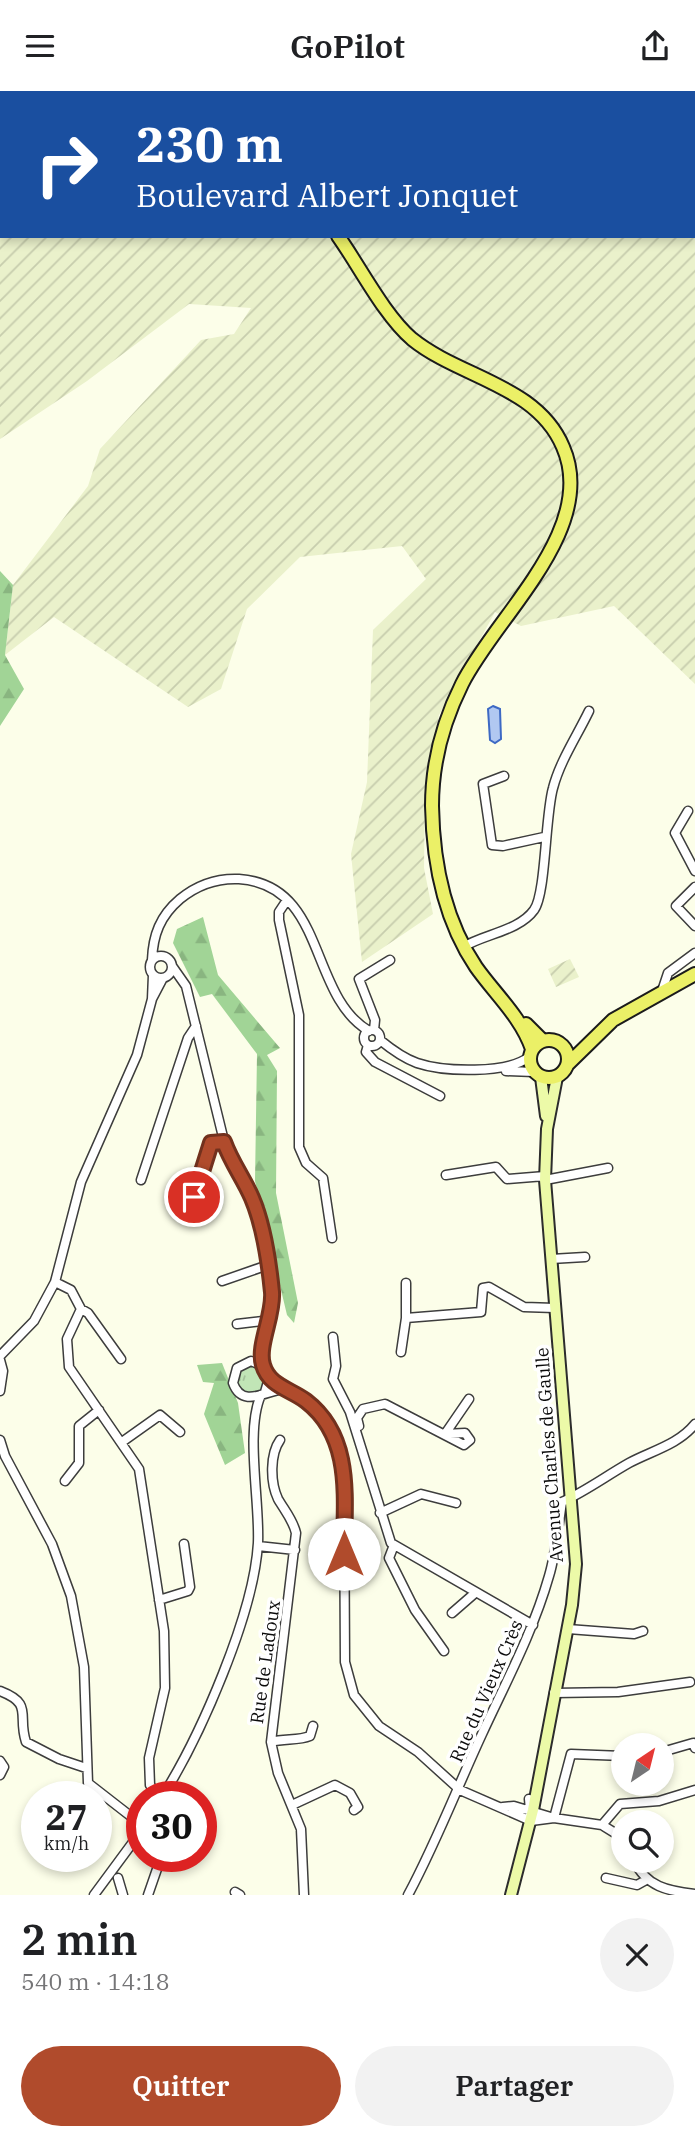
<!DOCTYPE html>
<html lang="fr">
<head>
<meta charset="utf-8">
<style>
  :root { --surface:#fff; --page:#f2f2f2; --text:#202124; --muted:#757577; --accent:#b04b2c }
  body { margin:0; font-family:"IBM Plex Serif",serif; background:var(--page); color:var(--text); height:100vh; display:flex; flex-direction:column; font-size:26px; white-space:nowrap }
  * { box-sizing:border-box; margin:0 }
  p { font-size:23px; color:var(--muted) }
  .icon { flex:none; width:38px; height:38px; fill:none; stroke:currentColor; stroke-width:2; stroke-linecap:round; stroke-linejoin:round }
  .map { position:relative; height:1804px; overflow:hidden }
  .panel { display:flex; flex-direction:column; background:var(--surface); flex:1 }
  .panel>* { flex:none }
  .banner { position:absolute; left:0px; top:0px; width:696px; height:147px; box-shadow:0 4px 10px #0003; background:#1a4fa0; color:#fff; overflow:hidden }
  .needle { width:46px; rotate:35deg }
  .fabs { position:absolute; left:611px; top:1642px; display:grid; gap:14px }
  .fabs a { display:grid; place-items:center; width:63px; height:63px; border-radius:50%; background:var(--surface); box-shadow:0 4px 10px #0003; font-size:35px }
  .speed { position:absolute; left:21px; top:1690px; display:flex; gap:14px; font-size:35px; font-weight:700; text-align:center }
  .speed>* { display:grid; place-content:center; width:91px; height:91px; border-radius:50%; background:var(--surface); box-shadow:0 4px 10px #0003; line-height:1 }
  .speed small { font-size:18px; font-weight:400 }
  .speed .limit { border:10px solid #d22; background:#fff; color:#111 }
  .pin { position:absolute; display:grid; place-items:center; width:60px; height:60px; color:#fff; margin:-30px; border:4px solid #fff; border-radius:50%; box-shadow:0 2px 7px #0007 }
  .me { position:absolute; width:77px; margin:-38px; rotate:0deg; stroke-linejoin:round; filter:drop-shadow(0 0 5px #0008) }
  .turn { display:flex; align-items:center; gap:24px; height:147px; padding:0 21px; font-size:32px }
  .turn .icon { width:91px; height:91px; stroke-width:2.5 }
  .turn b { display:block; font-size:49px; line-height:60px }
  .round { display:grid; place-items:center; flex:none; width:74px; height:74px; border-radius:37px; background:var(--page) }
  .overview { display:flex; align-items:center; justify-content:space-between; height:119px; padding:0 21px }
  h1 { font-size:42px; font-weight:600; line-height:52px }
  .action { display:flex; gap:14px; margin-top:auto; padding:14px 21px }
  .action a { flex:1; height:80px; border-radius:42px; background:var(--accent); color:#fff; font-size:28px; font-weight:600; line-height:80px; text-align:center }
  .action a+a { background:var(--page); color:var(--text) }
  header { display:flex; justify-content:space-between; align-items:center; height:91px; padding:0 21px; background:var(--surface); font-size:32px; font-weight:600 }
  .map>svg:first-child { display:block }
</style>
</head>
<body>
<header><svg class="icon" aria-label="menu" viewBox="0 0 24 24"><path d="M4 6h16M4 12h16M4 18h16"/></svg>GoPilot<svg class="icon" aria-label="share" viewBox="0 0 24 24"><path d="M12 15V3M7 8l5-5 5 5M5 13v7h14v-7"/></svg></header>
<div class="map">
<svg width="695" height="1804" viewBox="0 0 695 1804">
  <defs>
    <pattern id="farmland-furrows" width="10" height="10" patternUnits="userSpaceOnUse" patternTransform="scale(1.75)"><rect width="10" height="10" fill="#eaf1cb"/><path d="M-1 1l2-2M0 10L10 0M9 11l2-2" fill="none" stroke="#c7cdad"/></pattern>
    <pattern id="grass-tufts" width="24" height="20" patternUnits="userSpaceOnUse" patternTransform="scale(1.75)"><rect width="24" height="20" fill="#c1e5b6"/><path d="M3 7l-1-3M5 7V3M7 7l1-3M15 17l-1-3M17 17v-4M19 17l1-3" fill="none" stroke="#a4c39b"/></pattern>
    <pattern id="forest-firs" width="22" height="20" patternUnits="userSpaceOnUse" patternTransform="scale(1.75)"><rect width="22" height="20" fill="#a1d496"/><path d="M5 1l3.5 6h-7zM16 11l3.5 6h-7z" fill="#89b580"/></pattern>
  </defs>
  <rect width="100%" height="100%" fill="#fcfee9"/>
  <path fill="url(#farmland-furrows)" fill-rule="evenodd" d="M0 0H695V593L614 515 521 535 495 521 439 624 425 697 424 777 433 823 362 871 351 763 367 691 373 539 426 488 402 455 300 466 247 518 221 598 188 616 54 526 5 564 13 494 88 395 100 358 201 249 234 243 251 217 189 213 87 290 0 348ZM2 2H695V145H2Z
    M570 868 579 886 556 896 548 878Z"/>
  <path fill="url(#grass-tufts)" d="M237 1289a14 14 0 1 1 28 0a14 14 0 1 1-28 0Z"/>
  <path fill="url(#forest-firs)" d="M0 480 13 494 5 564 24 598 0 635Z
    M203 826 218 884 280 957 267 964 277 980 276 1102 298 1212 294 1232 287 1224 255 1090 257 963 212 903 200 906 173 852 177 838Z
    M222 1272 238 1312 245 1362 225 1374 204 1323 214 1292 203 1291 197 1274Z"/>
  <path fill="#b1c8f1" stroke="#3d69c4" stroke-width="2" d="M493 615 500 618 501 648 495 652 490 649 488 618Z"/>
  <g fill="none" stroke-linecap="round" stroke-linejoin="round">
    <defs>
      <path id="minor" d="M504 685 483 693 492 754 503 755 544 746
        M688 720 675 742 695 780
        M695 796 676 815 695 835
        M287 809 279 821V829L299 924V1056L306 1072 323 1087 332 1147
        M463 856C484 843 519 840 534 819 546 803 545 725 553 697 560 670 577 645 589 620
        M150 876a11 11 0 1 1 22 0a11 11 0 1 1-22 0Z
        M152 869C153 844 160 825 180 808 197 794 217 787 239 788 327 794 308 904 369 940
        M172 875 186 895 224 1050 251 1105 262 1143 273 1217 263 1255V1275
        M153 884 152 908 163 887
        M662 900 668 882 695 862
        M374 939 375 929 359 888 390 869
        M364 947a8 8 0 1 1 16 0a8 8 0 1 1-16 0Z
        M380 949C391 958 403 967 417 972 444 981 507 983 529 966
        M368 954 366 961 375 971 440 1005
        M506 980 534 981
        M446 1084 496 1076 507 1088 545 1085
        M141 1089 188 947 196 935
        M545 1089 608 1077
        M188 1127 211 1052 224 1050
        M551 1168 585 1166
        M222 1190 268 1174
        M55 1191 71 1199 81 1218 67 1248 69 1276 139 1378 164 1540 165 1597 149 1667 150 1694 159 1706
        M406 1192V1227L481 1221 483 1197 489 1196 524 1216 555 1217
        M81 1218 88 1222 121 1268
        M237 1233 271 1229
        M333 1246 336 1275 333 1288 350 1321 391 1452 533 1534
        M401 1261 406 1227
        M0 1265 34 1230 55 1191 81 1091 137 964 152 908
        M0 1269 3 1280 0 1300
        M269 1287 314 1316 330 1338 339 1357 344 1389 345 1571 354 1604 379 1635 418 1661 460 1699 531 1730
        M265 1301 269 1287 263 1275 251 1270 237 1277 233 1292C242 1317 264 1301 283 1298
        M359 1335 357 1327 363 1318 385 1313 464 1354 470 1349 465 1342 445 1343
        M445 1343 469 1308
        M0 1349 5 1365 52 1453 71 1505 84 1576 88 1692 142 1734
        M280 1349C270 1363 270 1391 278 1408 285 1420 293 1429 296 1442L271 1651 278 1682 301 1738 304 1804
        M122 1351 160 1324 180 1341
        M65 1390 79 1372V1335L99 1319
        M380 1422 421 1403 456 1412
        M394 1454 389 1467 415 1519 444 1560
        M258 1455 295 1459
        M159 1509 188 1500 190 1496 184 1453
        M452 1522 475 1502
        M568 1538 634 1543 643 1540
        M0 1600C34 1613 17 1624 26 1651L59 1668 86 1677
        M554 1602 618 1601 690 1591
        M271 1651C284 1647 298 1650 310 1645L313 1635
        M662 1661 693 1652 695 1657
        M0 1670 4 1676 0 1684
        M162 1706C200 1646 254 1523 258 1452 260 1411 245 1339 261 1304
        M529 1708 531 1730 554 1727
        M292 1714 335 1694 350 1702 358 1716 354 1719
        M503 1716 514 1715 554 1727 602 1734 623 1747
        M554 1727 571 1663 623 1665
        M602 1734 620 1713 659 1710 695 1699
        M634 1769C646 1796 668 1800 695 1803
        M118 1787 123 1804
        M606 1787 637 1794 646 1789
        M235 1801 240 1804
        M94 1804 142 1739
        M148 1804 157 1778
        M408 1804C436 1752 457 1697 482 1643 506 1591 533 1541 549 1485 556 1462 558 1436 562 1411 586 1400 606 1385 629 1372 651 1360 678 1354 695 1333"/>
      <path id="secondary" d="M541 986 546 1025
        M511 1804 533 1719 572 1514 576 1473 545 1089 547 1038 557 986"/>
      <path id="primary" d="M239 0V2
        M338 145C360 176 384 224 412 248 460 287 537 294 563 356 599 438 496 525 462 593 443 631 432 673 432 715 433 771 445 830 476 876 495 903 521 926 532 958
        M526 933 543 950
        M530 968a19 19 0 1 1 38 0a19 19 0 1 1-38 0Z
        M568 973 613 929 695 883"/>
    </defs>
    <use href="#minor" stroke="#3d3d3d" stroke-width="11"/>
    <use href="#secondary" stroke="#2c2c2c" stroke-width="14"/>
    <use href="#primary" stroke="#1b1b1b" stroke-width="16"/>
    <use href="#minor" stroke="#fff" stroke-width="8"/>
    <use href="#secondary" stroke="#ecfaa8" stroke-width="10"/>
    <use href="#primary" stroke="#ebf067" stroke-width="12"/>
  </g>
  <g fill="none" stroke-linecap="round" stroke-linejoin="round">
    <defs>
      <path id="route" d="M194 1106 211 1052 224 1051C231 1071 244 1088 252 1107 264 1135 269 1171 272 1201 274 1224 257 1255 263 1274 269 1295 290 1298 306 1310 354 1347 344 1409 344 1463"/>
    </defs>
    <use href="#route" stroke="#72311d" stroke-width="18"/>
    <use href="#route" stroke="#b04b2c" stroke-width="12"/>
  </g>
  <g text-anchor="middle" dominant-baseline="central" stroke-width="7" stroke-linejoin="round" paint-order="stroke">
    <g font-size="18" fill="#0a0a0a" stroke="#fff">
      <text transform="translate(549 1364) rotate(-94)">Avenue Charles de Gaulle</text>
      <text transform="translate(265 1571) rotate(-82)">Rue de Ladoux</text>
      <text transform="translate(486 1600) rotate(-66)">Rue du Vieux Crès</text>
    </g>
  </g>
</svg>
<div class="fabs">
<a><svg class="needle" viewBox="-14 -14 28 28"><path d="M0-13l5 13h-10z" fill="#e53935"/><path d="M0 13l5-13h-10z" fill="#757577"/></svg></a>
<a><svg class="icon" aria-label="search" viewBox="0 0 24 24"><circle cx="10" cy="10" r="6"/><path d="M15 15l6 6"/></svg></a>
</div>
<div class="speed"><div>27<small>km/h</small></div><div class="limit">30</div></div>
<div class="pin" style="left:194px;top:1106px;background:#d93025"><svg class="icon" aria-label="arrive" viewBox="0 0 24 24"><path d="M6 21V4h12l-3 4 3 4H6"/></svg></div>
<svg class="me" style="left:344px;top:1463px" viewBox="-20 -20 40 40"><circle r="19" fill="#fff"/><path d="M0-13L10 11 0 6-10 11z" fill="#b04b2c"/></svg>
<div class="banner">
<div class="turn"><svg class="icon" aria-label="right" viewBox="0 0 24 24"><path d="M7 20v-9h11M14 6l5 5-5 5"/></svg><div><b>230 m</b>Boulevard Albert Jonquet</div></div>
</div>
</div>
<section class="panel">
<div class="overview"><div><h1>2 min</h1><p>540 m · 14:18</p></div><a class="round"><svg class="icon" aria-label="close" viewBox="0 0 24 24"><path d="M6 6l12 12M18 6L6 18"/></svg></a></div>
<div class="action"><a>Quitter</a><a>Partager</a></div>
</section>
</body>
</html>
